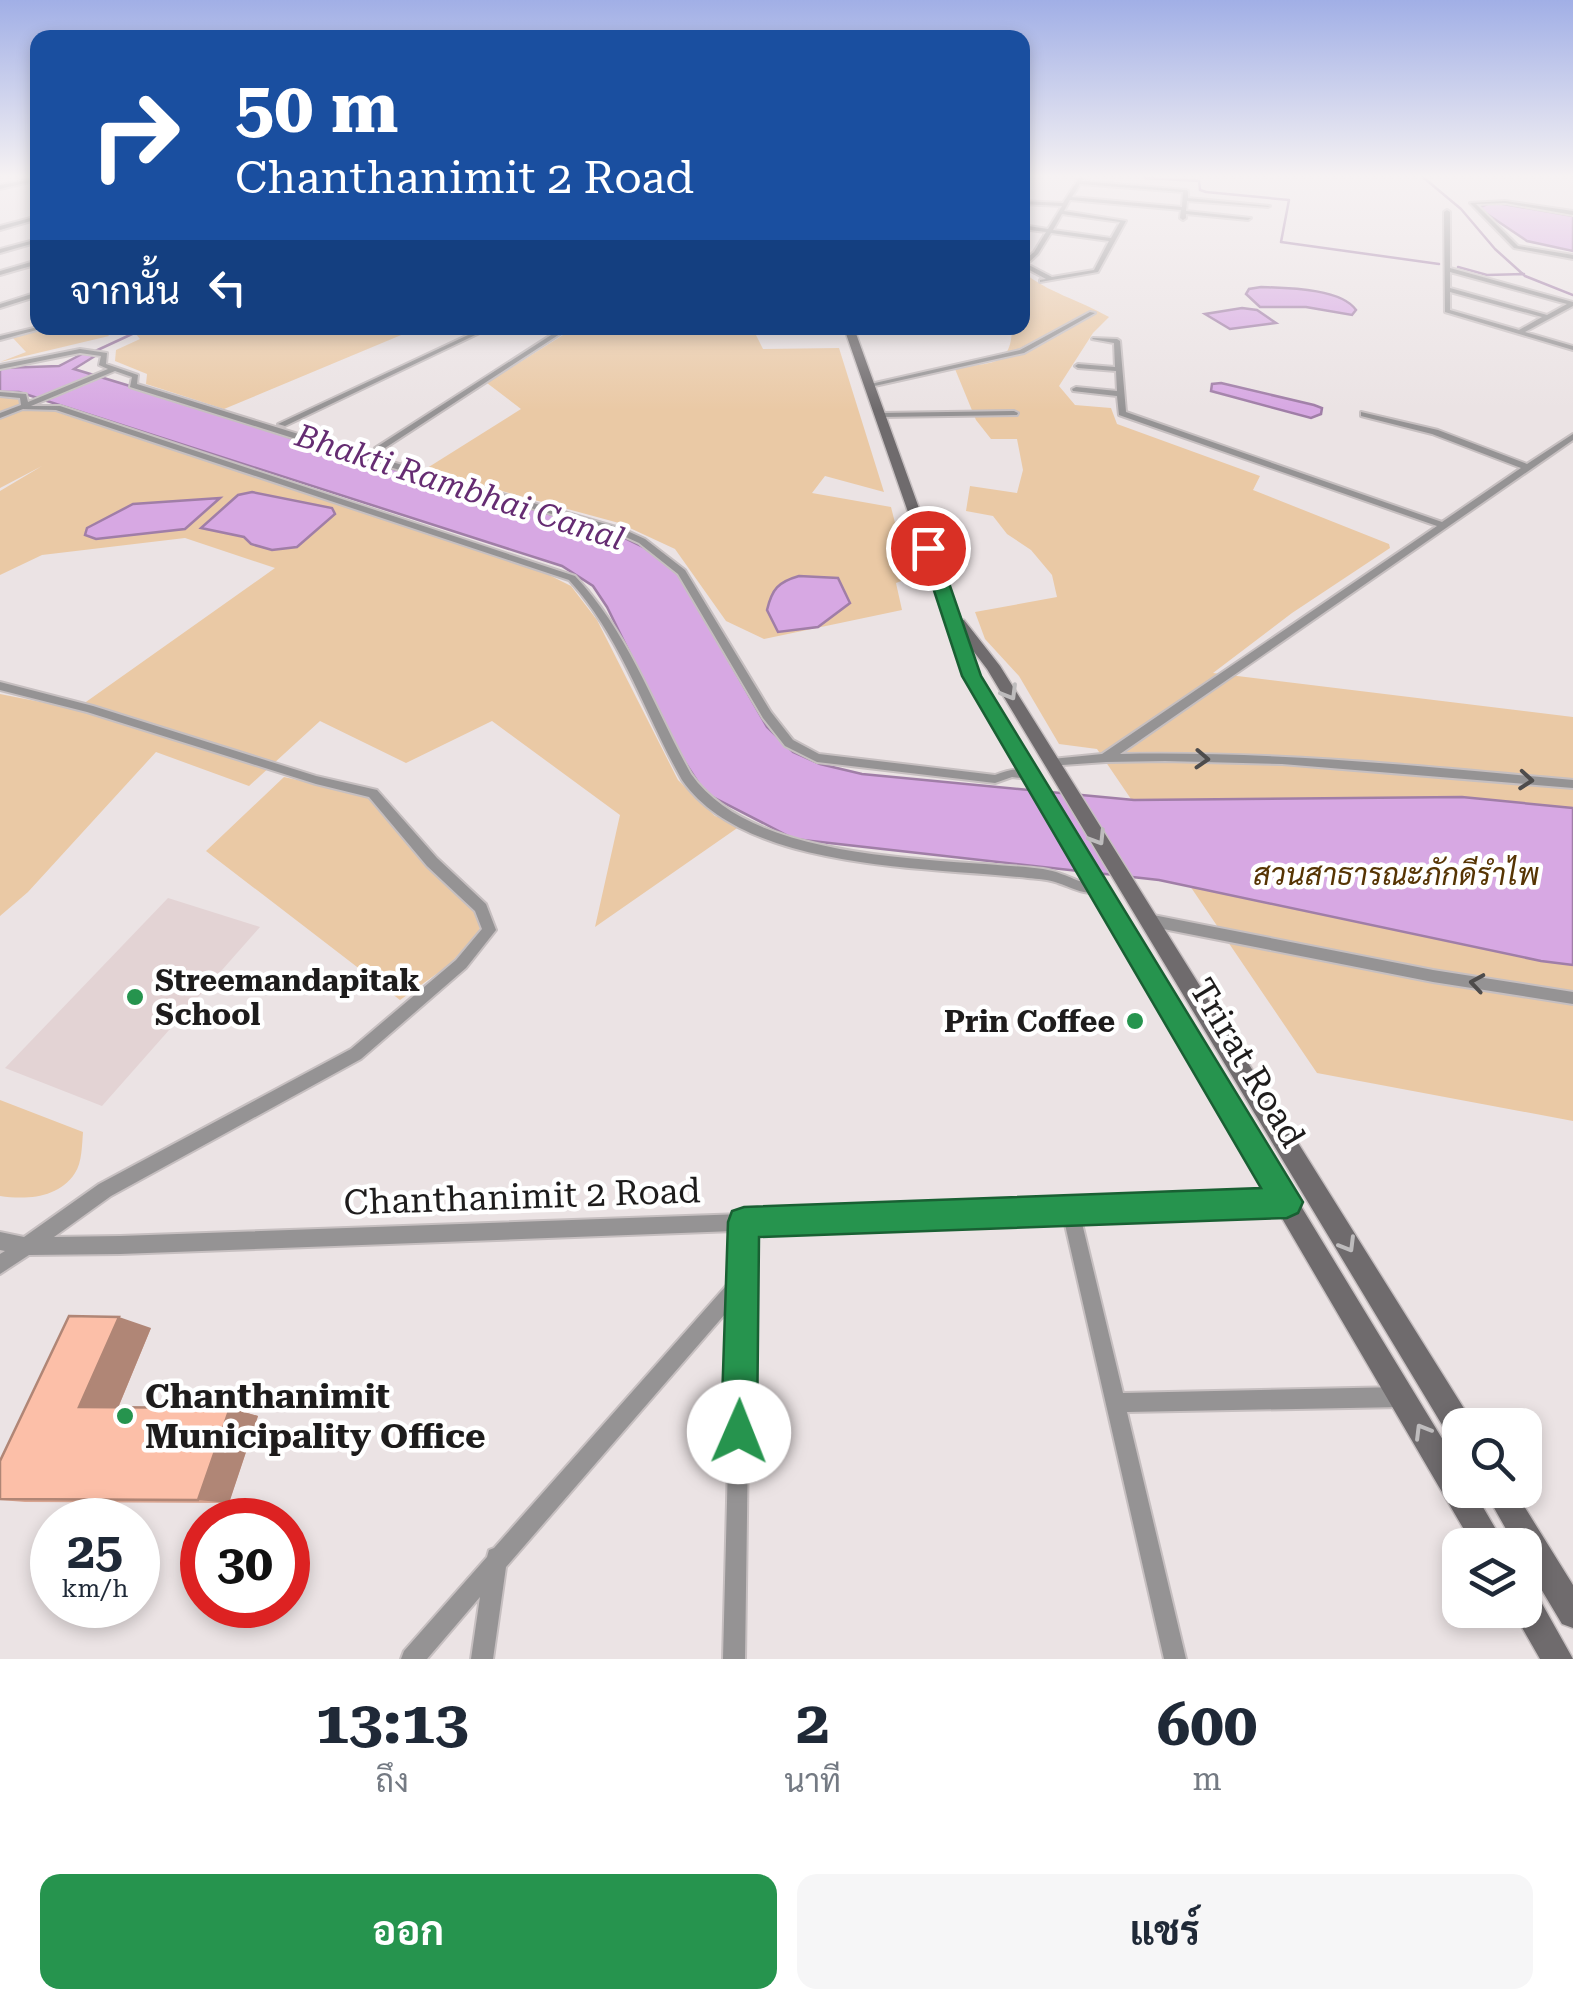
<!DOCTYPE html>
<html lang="th">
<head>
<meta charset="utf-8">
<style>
  :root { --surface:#fff; --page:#f6f6f7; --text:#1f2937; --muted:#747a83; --accent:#26944e }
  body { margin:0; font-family:"Roboto Serif",Sarabun,serif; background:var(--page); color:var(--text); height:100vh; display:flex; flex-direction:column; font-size:38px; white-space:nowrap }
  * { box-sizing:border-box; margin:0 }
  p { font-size:32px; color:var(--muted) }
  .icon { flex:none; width:55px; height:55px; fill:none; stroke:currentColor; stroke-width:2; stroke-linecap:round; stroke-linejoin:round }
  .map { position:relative; height:1659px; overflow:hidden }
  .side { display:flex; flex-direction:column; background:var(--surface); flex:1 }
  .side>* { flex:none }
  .hud { position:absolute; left:30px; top:30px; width:1000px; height:305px; border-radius:20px; box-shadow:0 5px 15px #0003; background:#1a4fa0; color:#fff; overflow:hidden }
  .buttons { position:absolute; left:1442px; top:1408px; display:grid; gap:20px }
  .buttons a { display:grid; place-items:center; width:100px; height:100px; border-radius:20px; background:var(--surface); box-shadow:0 5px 15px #0003; font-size:50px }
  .speed { position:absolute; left:30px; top:1498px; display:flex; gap:20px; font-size:50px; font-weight:700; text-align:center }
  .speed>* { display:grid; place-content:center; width:130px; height:130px; border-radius:50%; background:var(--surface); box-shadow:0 5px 15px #0003; line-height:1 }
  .speed small { font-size:25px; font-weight:400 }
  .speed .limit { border:15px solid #d22; background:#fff; color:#111 }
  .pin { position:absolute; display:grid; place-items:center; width:85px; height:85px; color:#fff; margin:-42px; border:5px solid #fff; border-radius:50%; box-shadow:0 2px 10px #0007 }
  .me { position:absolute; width:110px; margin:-55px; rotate:1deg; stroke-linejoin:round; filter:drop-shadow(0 0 8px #0008) }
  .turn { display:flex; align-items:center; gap:35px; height:210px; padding:0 40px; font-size:45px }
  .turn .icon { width:130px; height:130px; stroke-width:2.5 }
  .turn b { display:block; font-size:70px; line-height:85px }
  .then { display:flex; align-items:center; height:95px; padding:0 40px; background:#0003; gap:20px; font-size:38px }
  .eta { display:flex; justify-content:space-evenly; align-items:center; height:170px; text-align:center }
  .eta b { font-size:60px; font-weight:700; line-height:70px }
  .button { display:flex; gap:20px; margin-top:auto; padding:20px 40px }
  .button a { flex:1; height:115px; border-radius:20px; background:var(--accent); color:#fff; font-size:40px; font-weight:700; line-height:115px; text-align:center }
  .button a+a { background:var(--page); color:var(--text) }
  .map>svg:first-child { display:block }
</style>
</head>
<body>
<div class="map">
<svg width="1573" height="1659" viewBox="0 0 1573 1659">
  <rect width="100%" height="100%" fill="#ebe3e4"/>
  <path fill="#e3d3d4" d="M168 898 260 927 102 1106 5 1068Z"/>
  <path fill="#eac9a5" d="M1023 272C1047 292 1079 300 1109 317L1093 333 1059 386 1075 405 1111 408 1117 424 1260 476 1253 490 1389 544 1390 548 1292 613 1213 673 1573 717V1121L1317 1073 1097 749 1059 744 1019 676 985 639 975 612 1057 597 1052 575 1031 550 1007 534 993 516 966 511 970 486 1017 493 1023 470 1017 439H991L976 420 955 369C990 361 1011 369 1012 328H1022Z
    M53 328H102L109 336 0 362 26 352 12 337Z
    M131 328H418L224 409 146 384 147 374 115 361 116 350 140 339Z
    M574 328H758L755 333 763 349 839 348 884 492 825 476 812 493 891 507 909 578 896 583 902 610 764 639 726 621 675 549 619 523 424 470 521 409 487 383Z
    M11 397 541 571 571 586 597 620 678 780 715 816 743 824 595 927 620 815 492 721 406 763 320 721 249 786 156 752 28 892 0 916V694L76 709 275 568 185 538 42 555 0 575V491L42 466 0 488V398Z
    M284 777 368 796 477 912 480 930 449 965 400 1000 206 851Z
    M0 1100 83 1132C82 1144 82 1163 75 1173 59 1198 27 1200 0 1196Z"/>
  <path fill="#d7a8e3" stroke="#a07ea7" stroke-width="2.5" d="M1492 202 1573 216V251L1527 241 1478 208Z
    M1261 287C1286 288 1341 288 1356 310L1352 315 1306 307H1260L1246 294 1249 289Z
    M1242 308 1257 310 1276 323 1230 329 1205 314Z
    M84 353 95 356 74 369 252 423 307 444 612 532 645 548 678 572 767 727 793 752 820 764 862 774 1134 800 1462 797 1573 808V965L1541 961 1159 880 794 839 705 793 679 753 607 607 593 586 562 566 19 392H0V368L59 366Z
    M1221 383 1314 405 1322 408 1321 414 1311 418 1211 391 1212 384Z
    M252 492 332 508 335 514 297 547 272 550 251 544 244 537 201 528 238 495Z
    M220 498 185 529 96 539 85 535 87 528 133 504Z
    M799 576 838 578 850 603 818 627 778 632 767 610C772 589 778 582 799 576Z"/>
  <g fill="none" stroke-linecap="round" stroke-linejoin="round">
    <path stroke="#a07ea7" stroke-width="2.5" d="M1145 178 1199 181 1200 190 1206 192 1289 200 1281 242 1439 264
      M1424 178 1461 209 1495 249 1525 276 1573 295
      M1458 267 1487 275 1524 274
      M89 354 145 328"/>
    <defs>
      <path id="minor" d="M34 178H38V179H34Z
        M1079 178H1083L1082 181 1186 190 1188 191V198L1270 206 1268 207 1187 201 1186 211 1251 218 1248 220 1186 214V218L1183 220 1180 218 1181 210 1070 200 1064 211 1126 221 1098 272 1040 282V280L1046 279 1022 266V262L1034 252 1046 232 1022 229V225L1048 229 1062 206 1022 204V201L1063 203ZM1080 184 1183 192 1182 207 1072 197ZM1062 214 1120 222 1111 238 1053 230ZM1051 233 1109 241 1094 270 1052 277 1027 264 1038 254Z
        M1505 201 1573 211V215L1505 203 1476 204 1518 246 1573 255V259L1514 248 1470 203Z
        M1447 210 1450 212V268L1573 302V306L1525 332 1573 346V350L1445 312 1444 212ZM1450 272 1567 304 1547 315 1450 288ZM1450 292 1542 317 1519 330 1450 310Z
        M38 216V219L0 230V226Z
        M38 239V242L0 253V249Z
        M38 260V264L0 275V271Z
        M38 292V296L0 308V304Z
        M1090 312 1095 313 1024 353 870 387 866 385 1020 350Z
        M38 327 44 328 0 340V336Z
        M483 328H490L285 426 278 424Z
        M562 328H569L382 450 375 448Z
        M1093 338 1117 339 1120 341 1126 412 1442 522 1521 468 1432 434 1361 416V412L1438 430 1527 464 1573 434V440L1120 754C1271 751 1422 766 1573 780V788L1282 764 1165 761 1106 762 1048 766 1046 763 1048 760 1052 759 1102 754 1437 526 1119 415 1117 396 1073 391 1072 389 1076 387 1117 391 1116 371 1078 368 1075 366 1078 364 1115 367 1114 343 1092 339Z
        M80 349 107 353 106 364 138 375 137 384 337 446 623 529 645 539 685 570 771 712 793 740 819 754 995 775C1008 770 1024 765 1036 775L1030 779 1012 777 995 783 817 762 785 746 763 718 678 574 639 543 617 533 331 450 130 387 132 377 115 371 31 406H60L575 576C629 633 653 706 691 774 755 865 942 857 1043 869 1056 871 1067 876 1079 881 1087 883 1094 883 1102 884L1104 888 1102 892C1085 896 1073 888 1058 883 1048 879 1038 879 1028 878 928 867 745 871 682 780 644 713 622 638 569 580L56 410 23 409 0 418V413L21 405 20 398 0 396V392L26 394 28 402 108 369 99 365 101 356 80 353 0 369V365Z
        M1014 411 1018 413 1017 415 881 417 877 415 881 413Z
        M0 682 93 706 316 776 377 790 437 858 486 904 496 930 466 968 361 1059 111 1196 54 1237 120 1236 1286 1195 1292 1197 1294 1203 1292 1209 1286 1211 1081 1219 1123 1393 1401 1387 1408 1390 1411 1397 1408 1404 1401 1407 1127 1412 1186 1659H1164L1064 1220 751 1231 745 1659H723L732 1306 506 1567 493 1659H471L480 1597 427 1659H401L404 1651 487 1557 489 1550 494 1548 733 1278 734 1231 120 1254 29 1255 0 1274V1254L5 1251 0 1250V1232L24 1237 99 1184 351 1049 456 960 482 929 475 911 427 866 369 797 316 784 87 712 0 690Z
        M1148 914 1433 970 1573 992V1004L1433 982 1148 926 1143 924 1141 920 1143 916Z"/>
      <path id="tertiary" d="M38 178V180L0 189V185Z"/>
      <path id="secondary" d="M844 328H854L959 619 964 620 1000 666 1470 1418 1473 1425H1460V1442L1450 1438 987 669 968 644 979 676 1460 1468V1490H1473L1505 1545H1473L965 676Z
        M1484 1490H1514L1573 1585V1628L1562 1624 1525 1562V1545H1515Z
        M1525 1589 1536 1593 1573 1659H1540L1512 1610H1525Z"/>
    </defs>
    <use href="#minor" stroke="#c6bfc0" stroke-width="4"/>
    <use href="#tertiary" stroke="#c6bfc0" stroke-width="4"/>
    <use href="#secondary" stroke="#c6bfc0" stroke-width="3"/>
    <use href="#minor" fill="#959394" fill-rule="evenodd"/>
    <use href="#tertiary" fill="#959394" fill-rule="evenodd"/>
    <use href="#secondary" fill="#6f6b6d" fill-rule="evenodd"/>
  </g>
  <path fill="#d9a490" d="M151 1328 118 1408H230L258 1416 229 1503 25 1502 0 1500V1461Z"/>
  <path fill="#b08676" d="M119 1317 151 1328 115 1415 79 1407Z
    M230 1408 258 1416 229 1503 198 1500Z"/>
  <path fill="#fcbfa8" stroke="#b08676" stroke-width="2.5" d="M69 1316 119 1317 79 1407 230 1408 198 1500 0 1499V1461Z"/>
  <defs><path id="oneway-chevron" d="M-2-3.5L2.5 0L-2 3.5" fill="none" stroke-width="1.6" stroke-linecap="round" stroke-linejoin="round" transform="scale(2.5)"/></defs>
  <g stroke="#bebcbd">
    <use href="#oneway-chevron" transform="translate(1010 693) rotate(59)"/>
    <use href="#oneway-chevron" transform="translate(1098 838) rotate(58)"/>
    <use href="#oneway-chevron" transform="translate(1348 1245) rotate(59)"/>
    <use href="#oneway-chevron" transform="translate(1422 1431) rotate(-121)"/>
  </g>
  <g stroke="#4e4c4c">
    <use href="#oneway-chevron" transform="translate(1202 759) rotate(3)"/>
    <use href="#oneway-chevron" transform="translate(1526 780) rotate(5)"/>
    <use href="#oneway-chevron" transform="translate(1477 983) rotate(-171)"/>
  </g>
  <linearGradient id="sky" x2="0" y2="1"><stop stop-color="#a1afe6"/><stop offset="0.43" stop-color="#f6f2f3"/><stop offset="1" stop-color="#f6f2f3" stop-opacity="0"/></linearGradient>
  <rect width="1573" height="410" fill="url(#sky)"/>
  <path fill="#26944e" stroke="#196033" stroke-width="2.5" d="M928 543 937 548 981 676 1303 1202 1298 1213 1287 1218 759 1237 757 1432 751 1445 739 1450 726 1445 721 1432 728 1222 732 1211 744 1207 1261 1188 962 676 920 548Z"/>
  <g fill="#26944e" stroke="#fff" stroke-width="4">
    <circle cx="135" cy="997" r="10"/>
    <circle cx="1135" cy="1021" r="10"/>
    <circle cx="125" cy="1416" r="10"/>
  </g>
  <g text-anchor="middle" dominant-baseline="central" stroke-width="9" stroke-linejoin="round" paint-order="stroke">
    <g font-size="30" font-style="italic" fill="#563403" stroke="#fff">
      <text x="1396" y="874">สวนสาธารณะภักดีรำไพ</text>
    </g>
    <g font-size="30" font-weight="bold" fill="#1e1c1c" stroke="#fff" text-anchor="start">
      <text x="155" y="980">Streemandapitak<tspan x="155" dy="34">School</tspan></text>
      <text x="1115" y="1021" text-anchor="end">Prin Coffee</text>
    </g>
    <g font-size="32" font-style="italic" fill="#652c72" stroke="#fff">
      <text transform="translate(460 487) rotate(18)">Bhakti Rambhai Canal</text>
    </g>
    <g font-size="35" fill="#1e1c1c" stroke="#fff">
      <text transform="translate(1247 1063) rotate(59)">Trirat Road</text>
      <text transform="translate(522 1197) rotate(-2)">Chanthanimit 2 Road</text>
    </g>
    <g font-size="35" font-weight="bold" fill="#1e1c1c" stroke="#fff" text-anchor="start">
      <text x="145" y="1396">Chanthanimit<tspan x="145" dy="40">Municipality Office</tspan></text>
    </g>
  </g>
</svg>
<div class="buttons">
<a><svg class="icon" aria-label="search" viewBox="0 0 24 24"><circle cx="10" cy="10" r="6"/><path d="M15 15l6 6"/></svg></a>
<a><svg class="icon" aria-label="layers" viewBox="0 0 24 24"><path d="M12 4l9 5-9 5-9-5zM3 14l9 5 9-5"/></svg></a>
</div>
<div class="speed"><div>25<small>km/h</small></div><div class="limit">30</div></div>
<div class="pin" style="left:928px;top:548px;background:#d93025"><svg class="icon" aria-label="arrive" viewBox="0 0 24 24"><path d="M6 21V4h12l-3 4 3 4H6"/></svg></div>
<svg class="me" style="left:739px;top:1432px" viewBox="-20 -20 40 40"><circle r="19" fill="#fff"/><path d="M0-13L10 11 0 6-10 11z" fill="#26944e"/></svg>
<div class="hud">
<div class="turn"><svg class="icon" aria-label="right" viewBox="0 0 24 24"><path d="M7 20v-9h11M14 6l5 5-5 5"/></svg><div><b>50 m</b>Chanthanimit 2 Road</div></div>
<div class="then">จากนั้น<svg class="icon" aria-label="left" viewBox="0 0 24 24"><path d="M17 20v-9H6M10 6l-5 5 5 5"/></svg></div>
</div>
</div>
<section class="side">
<div class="eta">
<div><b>13:13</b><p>ถึง</p></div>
<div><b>2</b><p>นาที</p></div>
<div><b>600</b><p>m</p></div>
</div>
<div class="button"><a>ออก</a><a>แชร์</a></div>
</section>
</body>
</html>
